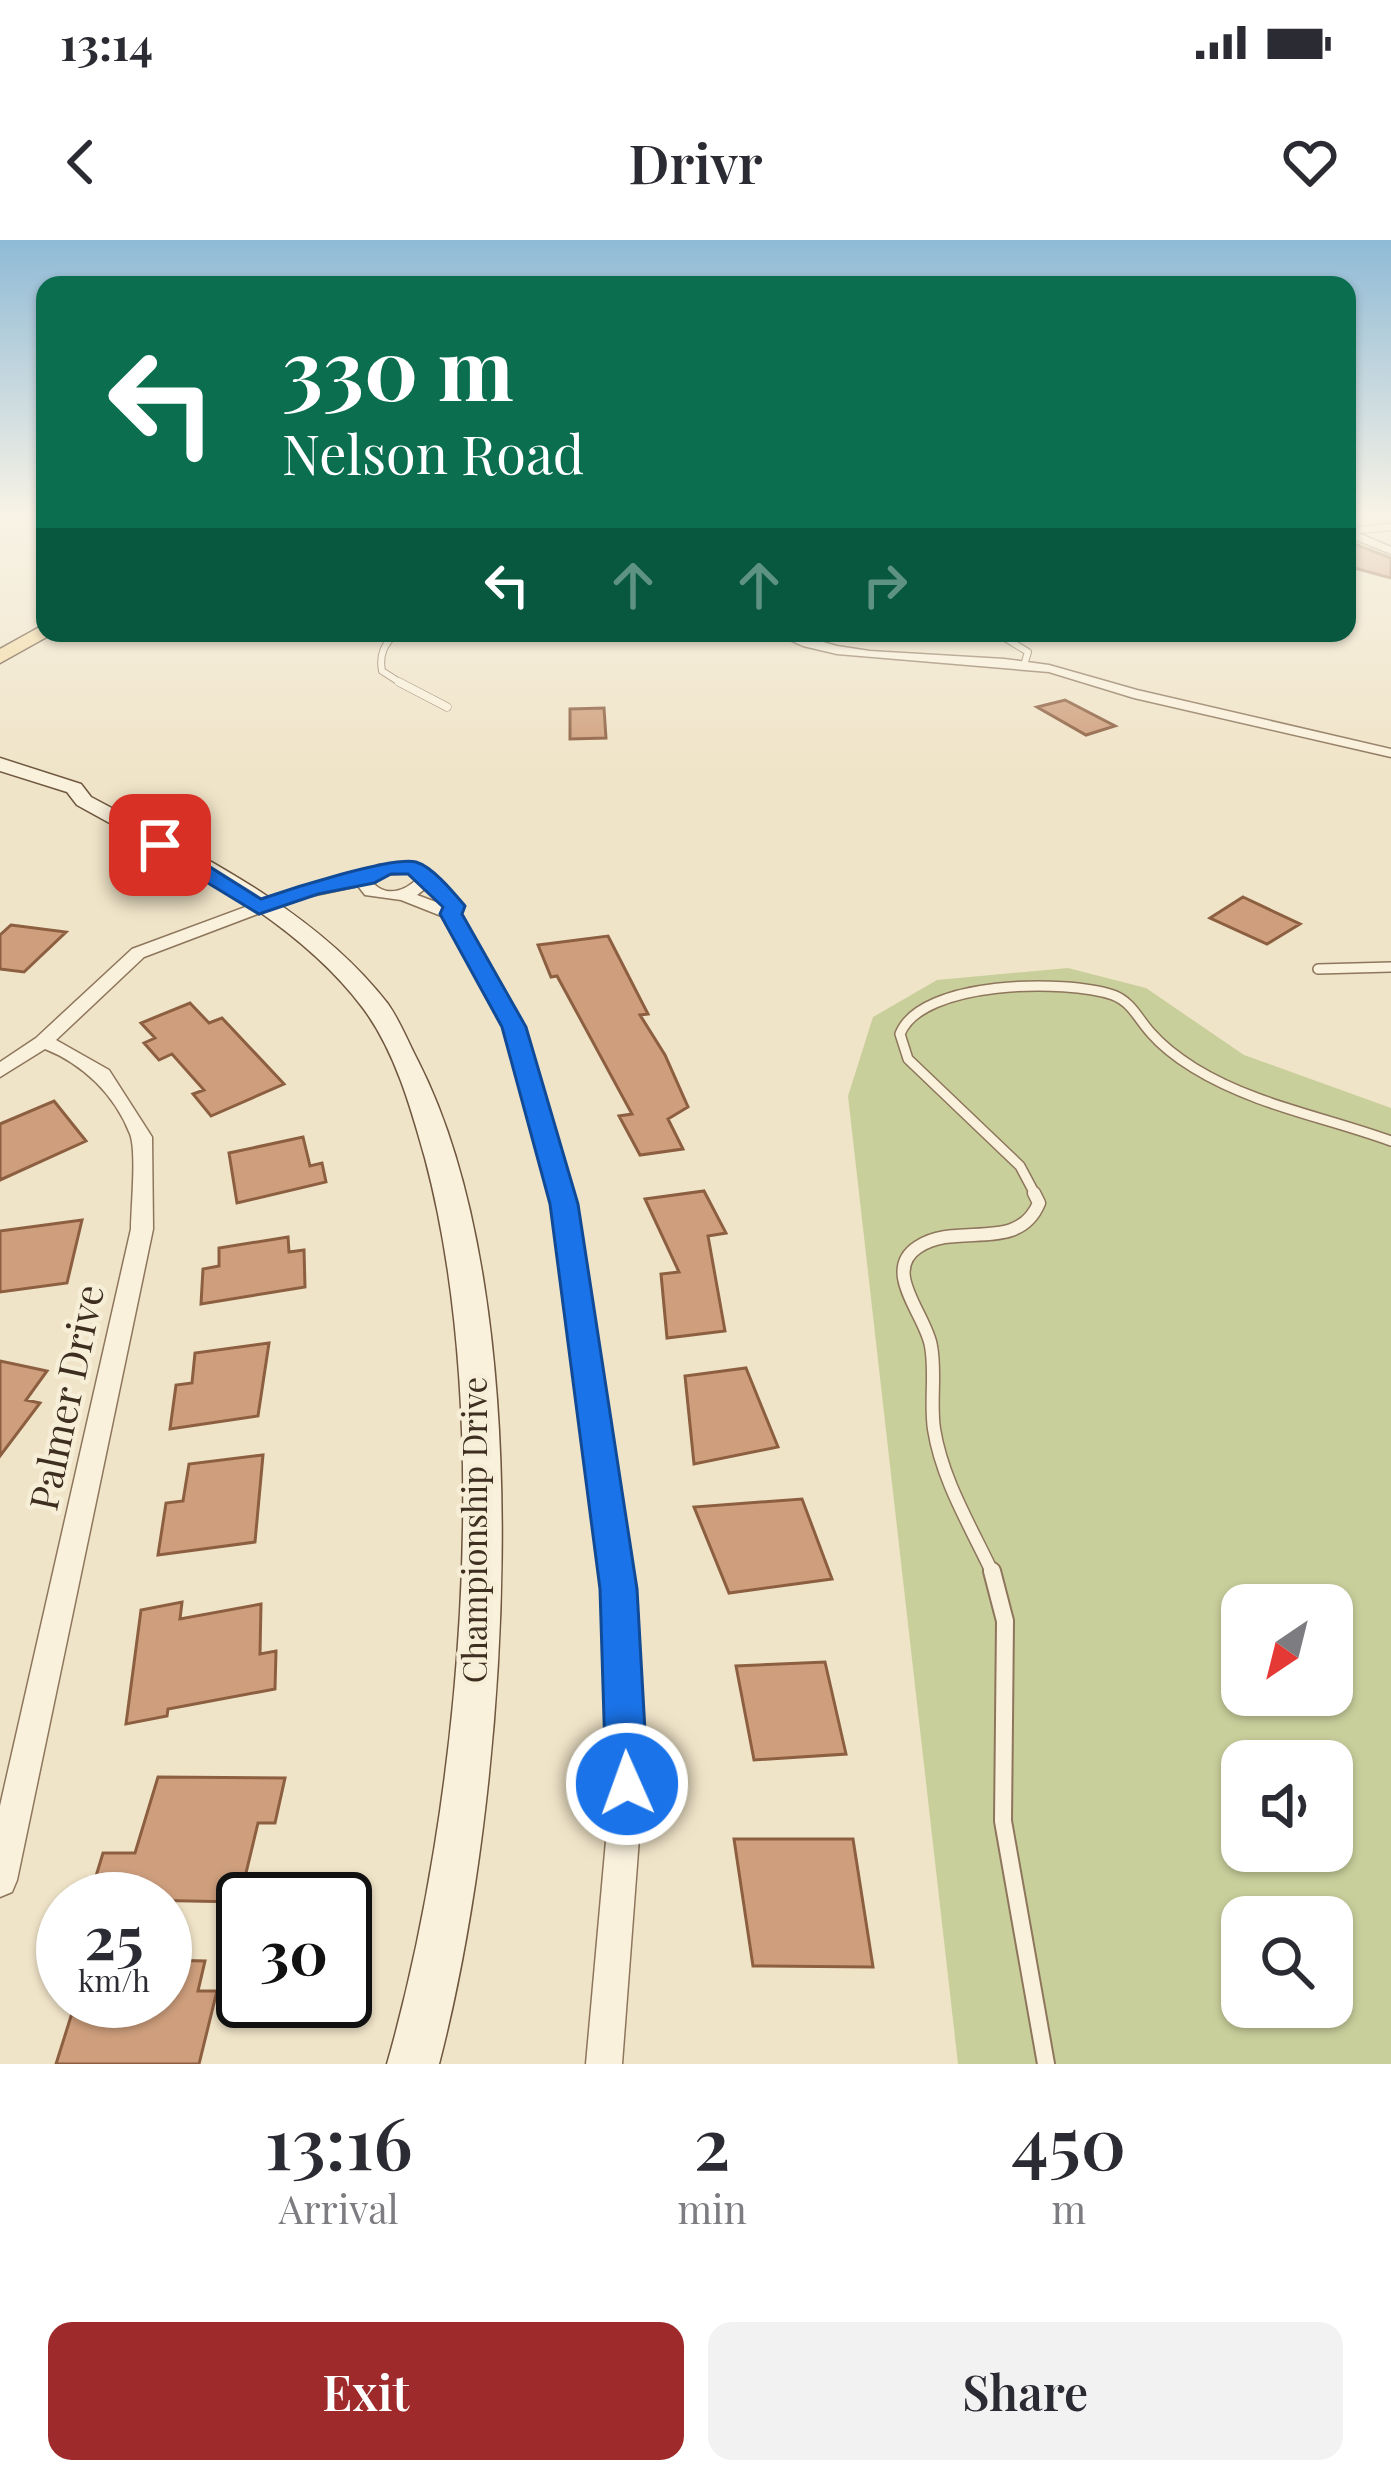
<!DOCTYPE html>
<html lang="en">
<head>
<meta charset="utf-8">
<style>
  :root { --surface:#fff; --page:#f2f2f3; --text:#2b2b33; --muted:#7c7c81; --accent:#9e2a2b }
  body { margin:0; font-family:"Playfair Display",serif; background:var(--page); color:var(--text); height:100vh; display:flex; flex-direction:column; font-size:45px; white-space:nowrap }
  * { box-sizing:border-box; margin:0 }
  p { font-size:39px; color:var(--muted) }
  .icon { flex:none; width:66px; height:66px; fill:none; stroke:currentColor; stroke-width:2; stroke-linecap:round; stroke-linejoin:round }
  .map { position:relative; height:1824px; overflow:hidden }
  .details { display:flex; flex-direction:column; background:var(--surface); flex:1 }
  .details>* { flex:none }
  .hud { position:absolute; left:36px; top:36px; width:1320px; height:366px; border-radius:24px; box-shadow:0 3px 9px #0004; background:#0b6e4f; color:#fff; overflow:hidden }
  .needle { width:78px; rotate:215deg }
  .controls { position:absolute; left:1221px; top:1344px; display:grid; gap:24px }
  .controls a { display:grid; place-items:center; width:132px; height:132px; border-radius:24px; background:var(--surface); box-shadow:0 3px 9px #0004; font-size:60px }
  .speed { position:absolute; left:36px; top:1632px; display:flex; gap:24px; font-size:60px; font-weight:700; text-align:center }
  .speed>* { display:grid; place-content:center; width:156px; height:156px; border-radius:50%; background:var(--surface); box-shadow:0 3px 9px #0004; line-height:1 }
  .speed small { font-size:30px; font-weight:400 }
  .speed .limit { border:6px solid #111; border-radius:18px; background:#fff; color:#111 }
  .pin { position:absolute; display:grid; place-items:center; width:102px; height:102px; color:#fff; margin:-51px; border-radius:24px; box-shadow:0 6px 18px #0006 }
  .me { position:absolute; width:132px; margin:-66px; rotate:358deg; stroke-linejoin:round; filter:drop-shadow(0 0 9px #0008) }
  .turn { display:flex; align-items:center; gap:42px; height:252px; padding:0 48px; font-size:54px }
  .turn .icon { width:156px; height:156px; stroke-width:2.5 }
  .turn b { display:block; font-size:84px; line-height:102px }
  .lanes { display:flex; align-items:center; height:114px; padding:0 48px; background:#0003; justify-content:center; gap:60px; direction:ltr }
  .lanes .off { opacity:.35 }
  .eta { display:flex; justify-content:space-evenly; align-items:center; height:204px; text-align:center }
  .eta b { font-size:72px; font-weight:600; line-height:84px }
  .button { display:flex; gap:24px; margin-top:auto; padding:24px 48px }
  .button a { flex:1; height:138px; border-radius:24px; background:var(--accent); color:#fff; font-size:48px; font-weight:600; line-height:138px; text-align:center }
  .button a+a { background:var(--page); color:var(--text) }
  .status { display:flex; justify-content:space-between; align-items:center; height:84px; padding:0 60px; background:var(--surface); direction:ltr }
  .status svg { height:33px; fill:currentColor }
  header { display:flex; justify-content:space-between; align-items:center; height:156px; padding:0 48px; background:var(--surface); font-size:54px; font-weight:600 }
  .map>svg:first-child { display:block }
</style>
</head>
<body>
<div class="status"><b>13:14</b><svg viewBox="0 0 49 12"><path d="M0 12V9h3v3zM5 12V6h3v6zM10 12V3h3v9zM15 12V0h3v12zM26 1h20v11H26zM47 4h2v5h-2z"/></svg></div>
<header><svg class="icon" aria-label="back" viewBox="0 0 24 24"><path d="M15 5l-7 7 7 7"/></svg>Drivr<svg class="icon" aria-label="heart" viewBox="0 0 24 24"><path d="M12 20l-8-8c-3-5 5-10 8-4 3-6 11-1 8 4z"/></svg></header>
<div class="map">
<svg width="1391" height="1824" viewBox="0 0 1391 1824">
  <rect width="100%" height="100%" fill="#f0e4c8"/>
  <path fill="#c9cf9b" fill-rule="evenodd" d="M1068 728 1146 748 1244 815 1391 868V1824H958L848 856 873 777 937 740ZM1242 1365H1332V1455H1242ZM1242 1521H1332V1611H1242ZM1242 1677H1332V1767H1242Z"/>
  <path fill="#cf9f7d" stroke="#8d5f41" stroke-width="3" d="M1347 301 1391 318V338L1347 326Z
    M1065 460 1115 486 1086 495 1037 467Z
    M604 468 606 498 570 499V469Z
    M1243 657 1300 684 1267 704 1210 678Z
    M11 685 66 692 24 732 0 729V695Z
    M608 696 648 774 640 775 665 815 688 867 668 879 683 909 640 915 619 876 632 874 557 736 551 737 538 705Z
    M190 763 209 783 222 778 284 844 211 876 193 854 204 850 172 814 159 820 144 803 155 798 141 783Z
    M54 861 86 901 0 940V884Z
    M303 897 310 926 322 923 326 942 237 963 229 913Z
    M704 951 726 993 708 996 725 1091 667 1098 661 1034 679 1032 645 959Z
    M82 980 67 1043 0 1052V991Z
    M288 997 289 1012 304 1010 305 1047 201 1064 203 1029 219 1026V1008Z
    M269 1103 258 1176 170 1189 176 1145 192 1143 195 1113Z
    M0 1121 47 1131 26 1160 40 1163 0 1216Z
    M746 1128 778 1207 694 1224 685 1136Z
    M263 1215 255 1302 158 1315 166 1263 183 1261 189 1224Z
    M802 1259 832 1339 729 1353 694 1267Z
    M182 1362 180 1379 261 1364 260 1414 276 1411 275 1449 168 1469 167 1476 126 1484 141 1370Z
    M825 1422 846 1514 754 1520 736 1426Z
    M158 1537 285 1538 275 1583H258L239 1662 89 1659 103 1613H135Z
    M734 1599H853L873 1727 753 1726Z
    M165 1720 205 1721 198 1751H217L199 1824H56L72 1773H86L90 1761H165Z"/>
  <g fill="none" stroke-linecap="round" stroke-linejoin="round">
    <defs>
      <path id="lane-far4" d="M396 393C384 404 379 415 382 431L404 445
        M997 393 1028 412 1024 425"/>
      <path id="lane-far3" d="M399 442 447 467"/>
      <path id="lane-far2" d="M1318 729 1391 727
        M1036 956 1020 926 908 819 900 794C921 740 1066 739 1113 755 1132 762 1138 779 1151 793 1163 807 1178 818 1194 828 1254 865 1325 877 1391 901"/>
      <path id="lane-far1" d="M993 1334C971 1287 942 1240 934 1189 930 1162 936 1133 931 1106 926 1075 881 1031 918 1007 957 981 1018 1014 1039 963L1034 953"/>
      <path id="lane" d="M992 1331 1005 1381 1003 1581 1046 1824"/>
      <path id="street" d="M1391 284V290L1358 293 1391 307V314L1347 296V288Z
        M774 393H791L837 406 870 411 1004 419 1049 425 1137 450 1391 509V517L1134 458 1049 432 837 414 803 406Z
        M414 623 420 625 462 666 459 674 523 787 575 964 632 1349 643 1545 622 1824H586L611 1545 604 1349 553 964 505 787 444 677 401 660 365 655 358 646 297 659 144 717 56 800 109 830 152 897 153 989 17 1640 12 1652 0 1657V1566L131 989C131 968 137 911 130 894 115 855 83 824 45 809L0 837V822L36 798 132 709 286 652 365 635 378 625ZM410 633 417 639C405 651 387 657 374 644L383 635ZM426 648 444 665 417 655Z"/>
      <path id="secondary" d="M0 518 81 544 91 557C194 612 315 669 388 764 400 781 408 802 418 821 544 1068 508 1559 439 1824H387C461 1565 495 1181 425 918 411 868 395 811 363 768 294 676 175 620 77 565L67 552 0 531Z"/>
      <path id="primary" d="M45 384V393L52 394 0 423V409Z"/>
    </defs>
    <use href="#lane-far4" stroke="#8d765c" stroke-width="8"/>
    <use href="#lane-far3" stroke="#8d765c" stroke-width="9"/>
    <use href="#lane-far2" stroke="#8d765c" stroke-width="12"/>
    <use href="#lane-far1" stroke="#8d765c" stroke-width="15"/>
    <use href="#lane" stroke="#8d765c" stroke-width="20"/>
    <use href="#street" stroke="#8d765c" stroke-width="3"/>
    <use href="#secondary" stroke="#6f573f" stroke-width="3"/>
    <use href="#primary" stroke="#5b4430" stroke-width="3"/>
    <use href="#lane-far4" stroke="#faf1dc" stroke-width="6"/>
    <use href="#lane-far3" stroke="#faf1dc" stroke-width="8"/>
    <use href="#lane-far2" stroke="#faf1dc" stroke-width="9"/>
    <use href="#lane-far1" stroke="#faf1dc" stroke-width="12"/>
    <use href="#lane" stroke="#faf1dc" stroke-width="16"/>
    <use href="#street" fill="#faf1dc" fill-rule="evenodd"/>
    <use href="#secondary" fill="#faf1dc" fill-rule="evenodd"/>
    <use href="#primary" fill="#f3d9a0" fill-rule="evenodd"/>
  </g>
  <linearGradient id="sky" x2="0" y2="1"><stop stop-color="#8fbad6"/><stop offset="0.52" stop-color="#f8f3e6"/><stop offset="1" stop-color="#f8f3e6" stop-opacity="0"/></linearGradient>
  <rect width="1391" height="529" fill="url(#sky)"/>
  <path fill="#1a73e8" stroke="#114b97" stroke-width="3" d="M152 600H167L261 659C290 649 392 616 416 622 433 627 454 653 465 666L462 674 526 787 578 964 637 1349 648 1544 641 1559 627 1565 612 1559 606 1544 600 1349 550 964 502 787 440 674 443 667 408 634H391L374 643 318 654 259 674 152 609Z"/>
  <g text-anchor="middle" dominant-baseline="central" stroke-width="9" stroke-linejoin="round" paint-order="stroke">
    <g font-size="33" fill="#3d2e20" stroke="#f7eed8">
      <text transform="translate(473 1290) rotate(-90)">Championship Drive</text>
    </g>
    <g font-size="39" fill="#3d2e20" stroke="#f7eed8">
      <text transform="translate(65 1157) rotate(-78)">Palmer Drive</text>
    </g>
  </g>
</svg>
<div class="controls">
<a><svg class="needle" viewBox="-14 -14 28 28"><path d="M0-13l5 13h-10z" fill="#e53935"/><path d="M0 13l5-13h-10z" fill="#7c7c81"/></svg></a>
<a><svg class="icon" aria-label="sound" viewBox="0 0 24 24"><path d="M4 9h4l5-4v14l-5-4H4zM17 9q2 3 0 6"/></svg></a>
<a><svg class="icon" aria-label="search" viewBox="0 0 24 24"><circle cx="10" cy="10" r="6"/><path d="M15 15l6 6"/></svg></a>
</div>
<div class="speed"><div>25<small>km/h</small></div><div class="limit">30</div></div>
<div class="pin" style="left:160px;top:605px;background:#d93025"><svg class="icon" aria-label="arrive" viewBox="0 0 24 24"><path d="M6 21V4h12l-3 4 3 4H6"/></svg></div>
<svg class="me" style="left:627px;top:1544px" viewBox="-20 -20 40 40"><circle r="17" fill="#1a73e8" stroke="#fff" stroke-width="3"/><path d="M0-11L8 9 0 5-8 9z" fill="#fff"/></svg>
<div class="hud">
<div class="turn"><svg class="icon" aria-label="left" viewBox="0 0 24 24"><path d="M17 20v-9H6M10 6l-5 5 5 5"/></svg><div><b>330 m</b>Nelson Road</div></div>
<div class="lanes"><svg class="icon" aria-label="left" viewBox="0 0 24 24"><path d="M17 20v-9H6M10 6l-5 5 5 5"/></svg><svg class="icon off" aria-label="ahead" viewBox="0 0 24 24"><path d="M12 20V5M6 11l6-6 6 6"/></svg><svg class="icon off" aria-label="ahead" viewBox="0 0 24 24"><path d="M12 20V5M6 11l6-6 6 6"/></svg><svg class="icon off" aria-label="right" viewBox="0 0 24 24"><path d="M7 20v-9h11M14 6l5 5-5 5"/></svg></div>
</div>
</div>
<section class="details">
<div class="eta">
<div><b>13:16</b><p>Arrival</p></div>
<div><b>2</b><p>min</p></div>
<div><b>450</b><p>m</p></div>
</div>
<div class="button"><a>Exit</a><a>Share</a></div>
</section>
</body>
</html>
